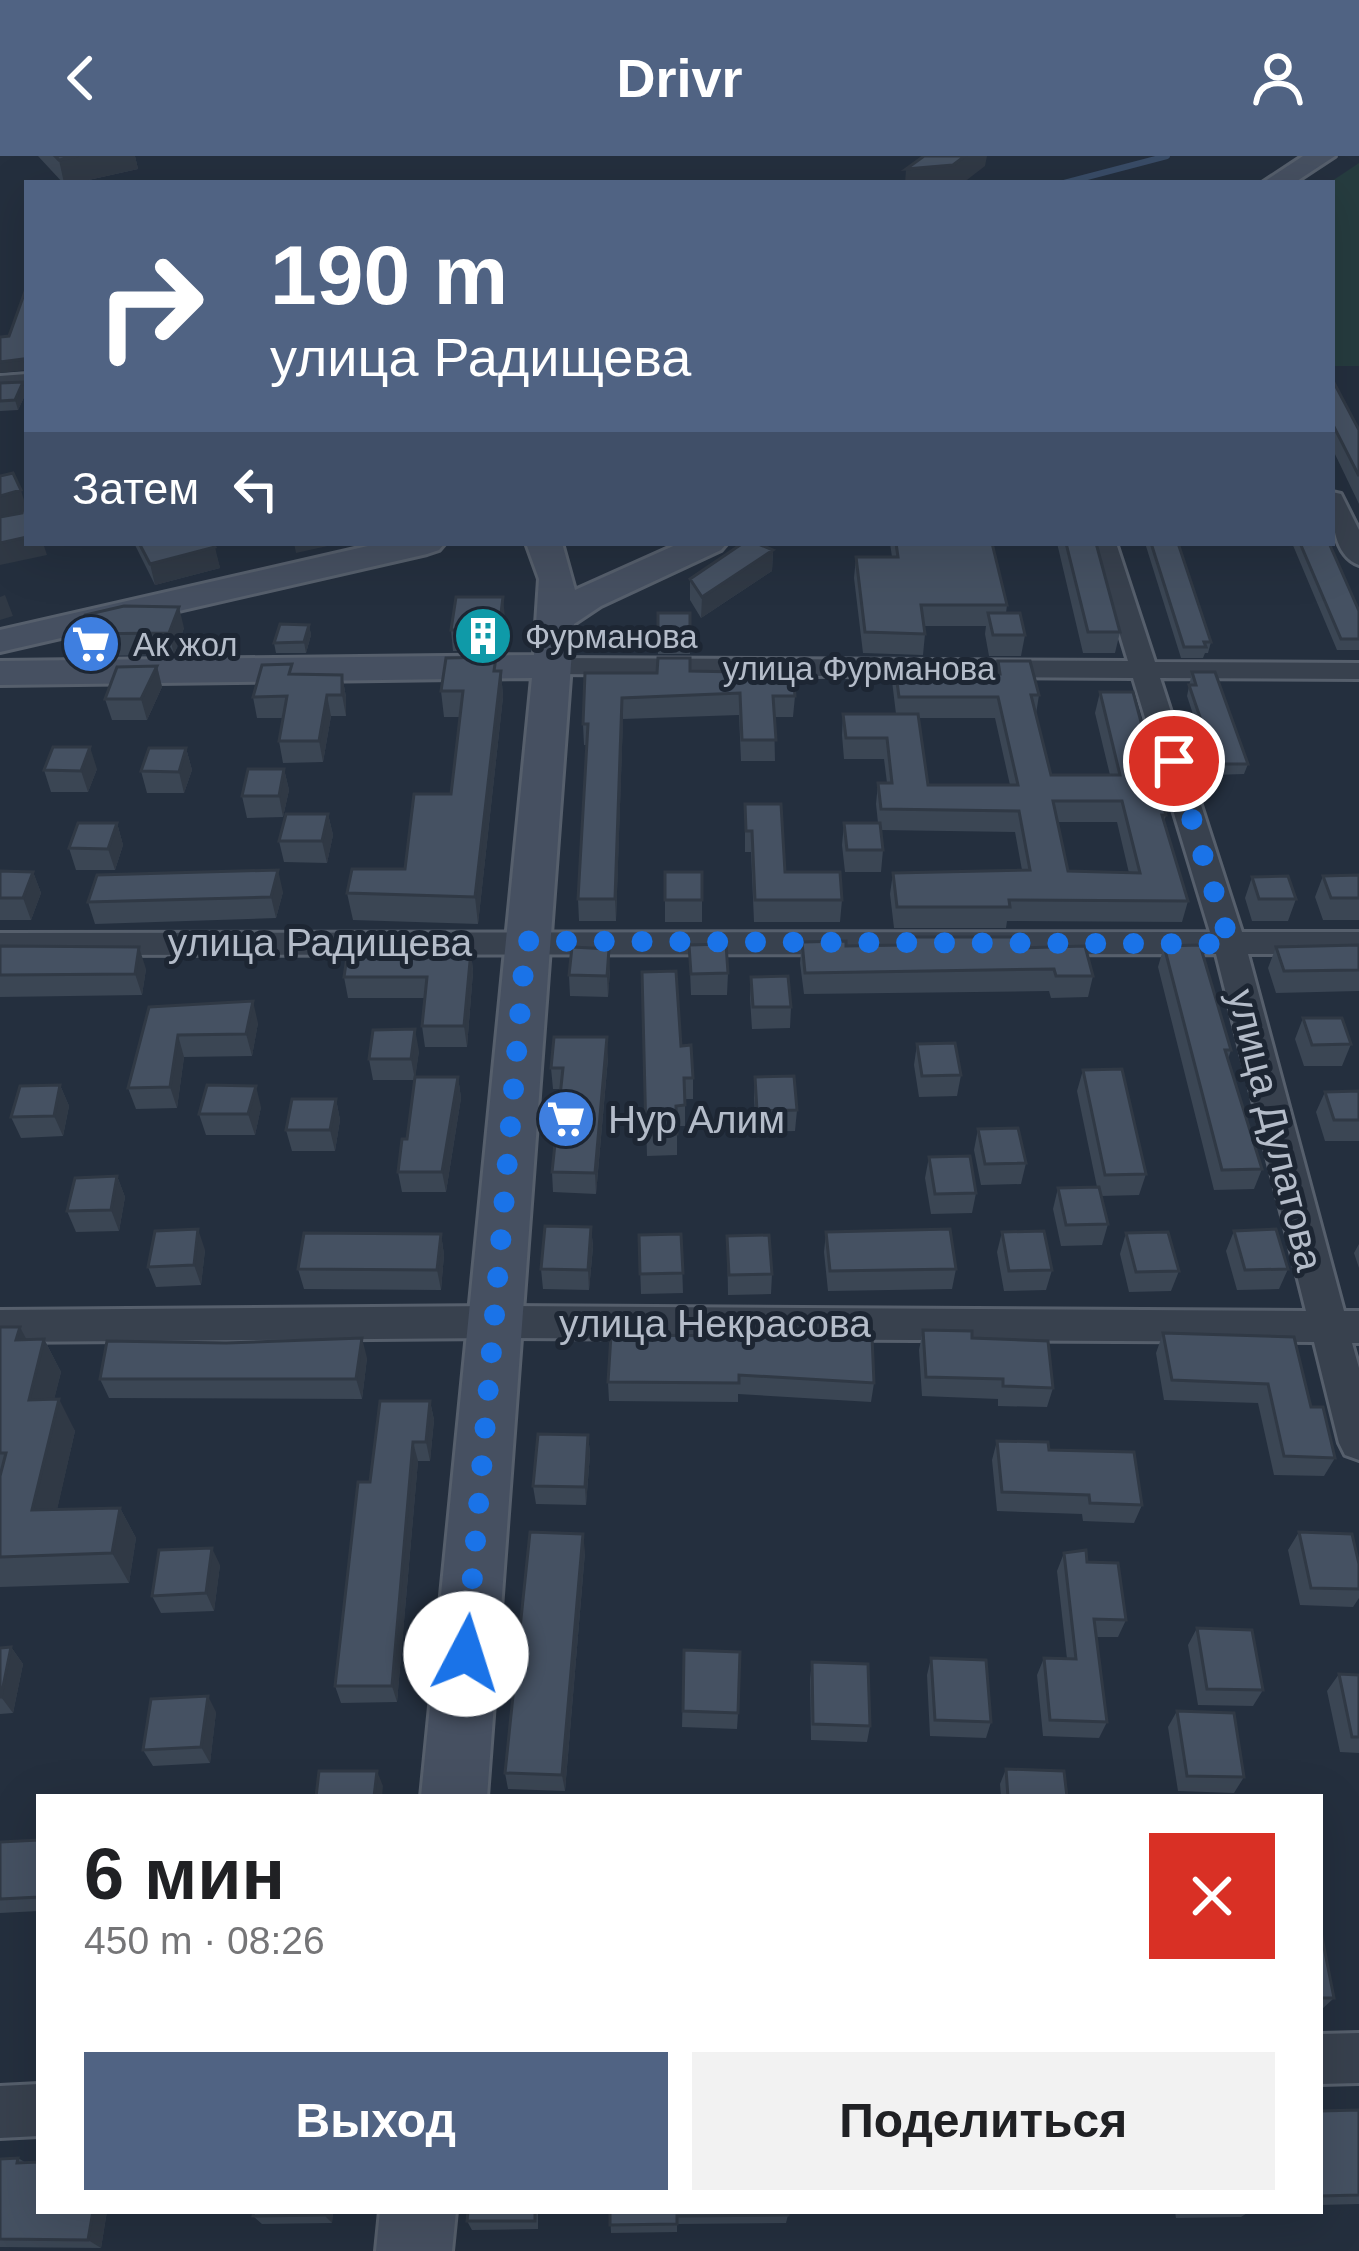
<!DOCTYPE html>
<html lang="ru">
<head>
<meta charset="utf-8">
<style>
  :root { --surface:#fff; --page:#f2f2f2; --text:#202124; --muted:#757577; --accent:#506383 }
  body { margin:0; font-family:Arial,sans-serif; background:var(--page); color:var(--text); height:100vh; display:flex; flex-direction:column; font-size:45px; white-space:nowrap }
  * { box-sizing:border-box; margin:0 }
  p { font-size:39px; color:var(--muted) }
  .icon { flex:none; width:66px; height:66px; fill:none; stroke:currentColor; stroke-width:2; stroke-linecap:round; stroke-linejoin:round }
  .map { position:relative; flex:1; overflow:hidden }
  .sheet { position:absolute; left:36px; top:1638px; width:1287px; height:420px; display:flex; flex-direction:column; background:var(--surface); border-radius:0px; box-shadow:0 12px 48px #0002 }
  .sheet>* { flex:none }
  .top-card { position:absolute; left:24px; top:24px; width:1311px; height:366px; border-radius:0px; box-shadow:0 12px 48px #0002; background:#506383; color:#fff; overflow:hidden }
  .pin { position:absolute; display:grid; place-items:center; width:102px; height:102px; color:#fff; margin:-51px; border:6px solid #fff; border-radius:50%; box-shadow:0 3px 12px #0007 }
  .me { position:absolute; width:132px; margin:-66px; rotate:5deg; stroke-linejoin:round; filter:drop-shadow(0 0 9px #0008) }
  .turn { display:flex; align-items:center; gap:42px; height:252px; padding:0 48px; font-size:54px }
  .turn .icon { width:156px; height:156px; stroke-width:2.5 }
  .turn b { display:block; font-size:84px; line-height:102px }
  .then { display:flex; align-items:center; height:114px; padding:0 48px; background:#0003; gap:24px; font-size:45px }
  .round { display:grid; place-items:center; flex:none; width:126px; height:126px; border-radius:0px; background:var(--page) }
  .overview { display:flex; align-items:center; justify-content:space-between; height:204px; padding:0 48px }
  h1 { font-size:72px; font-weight:600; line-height:90px }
  .button { display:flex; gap:24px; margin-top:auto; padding:24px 48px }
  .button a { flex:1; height:138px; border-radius:0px; background:var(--accent); color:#fff; font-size:48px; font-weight:600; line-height:138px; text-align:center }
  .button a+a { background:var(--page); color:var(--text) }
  header { display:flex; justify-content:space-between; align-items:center; height:156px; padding:0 48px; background:var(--accent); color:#fff; font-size:54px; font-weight:600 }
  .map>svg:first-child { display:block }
</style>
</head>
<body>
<header><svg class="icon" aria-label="back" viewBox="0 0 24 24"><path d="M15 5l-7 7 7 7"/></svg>Drivr<svg class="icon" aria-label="person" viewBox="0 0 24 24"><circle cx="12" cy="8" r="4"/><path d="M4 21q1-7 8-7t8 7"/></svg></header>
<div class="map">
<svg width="1359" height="2095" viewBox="0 0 1359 2095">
  <rect width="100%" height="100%" fill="#242f3e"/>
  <path fill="#263c3f" d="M1359 7V210H1332L1329 27Z"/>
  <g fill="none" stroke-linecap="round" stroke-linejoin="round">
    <path stroke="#394c67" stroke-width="6" d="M1064 27 1167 0"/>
    <defs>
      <path id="minor" d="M27 218V232L0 234V220Z
        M1332 336 1341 338 1359 374V409C1332 399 1332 360 1332 336Z
        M1092 387H1116L1155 506 1359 507V523L1160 522 1242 776H1359V798H1248L1344 1155H1359V1187H1352L1359 1212V1304L1345 1299 1339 1287 1314 1186 494 1182 0 1186V1154L494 1150 1306 1155 1216 798 0 799V777L1210 776 1133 522 551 518 538 510 551 502 1128 505Z
        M1359 1877V1927L1320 1928V1878Z
        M39 1928V1980L0 1982V1930Z"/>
      <path id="secondary" d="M1303 0H1335L1294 27H1262Z
        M381 387H445L439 394 427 398 0 496V474Z
        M526 387H562L575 434 680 387H727L721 394 601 450 574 468 487 1641H421L532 522 0 529V505L534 499 539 423Z
        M380 2055H456L452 2095H376Z"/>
    </defs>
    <use href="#minor" stroke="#565f6c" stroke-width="6"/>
    <use href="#secondary" stroke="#565f6c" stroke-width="6"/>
    <use href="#minor" fill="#38414e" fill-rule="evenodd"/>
    <use href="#secondary" fill="#465061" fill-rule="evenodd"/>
  </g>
  <path fill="#3b4654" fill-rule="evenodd" d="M38 0H135L138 13 75 27H63Z
    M1332 223 1359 274V348L1332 292Z
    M0 227 26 237 18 254 0 255Z
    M134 387H213L220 412 155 429Z
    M890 387H992L1007 449 1006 457 1025 479 1021 500H989L985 478 986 470H924L925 478 923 499 863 497 854 422 856 401H892Z
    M1057 387H1096L1120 476 1115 497H1083Z
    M1145 387H1178L1211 486 1208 497H1205L1203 502H1181Z
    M1292 387H1329L1359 455V494H1337Z
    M773 394 772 415 701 462 690 444V423Z
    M658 457H690V498H658Z
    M505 462 501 495H453L451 474Z
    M309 469 311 479 306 497H276L274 487Z
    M184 472 174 499 82 500 75 478Z
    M894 504 932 518H995L998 505 1039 539 1036 558 1051 619H1110L1095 557 1100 536 1166 659 1164 666 1188 745 1182 766 1007 765 1006 772H894L890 738 893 717 1022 714 1015 676 881 674 883 694 881 716H845L842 689 844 667H878L876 648 878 627H887L884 603H844L842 579 843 558H896L892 525ZM918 562H995L1010 629H928ZM1057 666H1117L1129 717 1068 715Z
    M157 510 162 531 147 564H112L105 543Z
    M497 515H501L503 541 478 768 353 764 347 737 405 713 451 638 460 561H444L441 535Z
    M690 515 795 540 793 561H774L775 605H741L739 559 623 563 616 765H579L578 743 586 589H584L583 568 657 517Z
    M1192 516 1248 608 1244 618 1213 619 1187 540Z
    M294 518 342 519 346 541V560H331L323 606 283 607 279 585 283 562H257L253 541Z
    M186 592 192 614 184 637H147L141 615Z
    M97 613 88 636H51L44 614Z
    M284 613 289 634 283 661 247 662 242 640Z
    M745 648 785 716 842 744 840 766H754L751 696H745Z
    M328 658 333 679 327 707 284 706 279 685Z
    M117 667 123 689 115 714H76L69 692Z
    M0 715 33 716 41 737 31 764H0Z
    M665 716H702V766H665Z
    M1359 719V764H1323L1315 741 1323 720Z
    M1252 721 1296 743 1288 765H1252L1245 742Z
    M283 736 276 762 95 768 88 746Z
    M901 781 1020 792 1093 820 1088 841 1051 842 1049 835 804 838 800 807 802 786 846 790 900 789Z
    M689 789 728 817 727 839H691Z
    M1359 789V835L1276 837 1268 812 1276 791Z
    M0 790 146 813 142 839 0 841Z
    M1164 790 1231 894 1228 903 1262 1013 1254 1033 1214 1034 1158 811Z
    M471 795 473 816 467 891H425L422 870 425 842H348L344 821Z
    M610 814 608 841 570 840 569 819Z
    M642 816 681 890 693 922V943H685V970H677V999L647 1000Z
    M751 821 791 851 790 872 752 873 750 842Z
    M149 851 258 867 252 900 184 901 177 952 136 953 128 932Z
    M1303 862 1351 888 1342 910H1304L1295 883Z
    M917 888 961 919 957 940 919 941 914 909Z
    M419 895 415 921H458L461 942 446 1036H402L398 1016 407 983 415 924H373L369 903Z
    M608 902 596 1038 553 1036 552 1016 561 933H553L551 912Z
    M1083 914 1146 1018 1139 1039 1101 1040 1108 1068 1102 1089 1061 1090 1053 1053 1058 1032 1097 1031 1077 935Z
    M755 921 797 954 795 975 756 976 754 942Z
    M60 929 69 950 63 980 21 982 11 961Z
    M1359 935V985H1325L1316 956 1325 936Z
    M336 943 340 964 335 995H292L286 974Z
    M261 951 255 979H206L199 958Z
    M978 973 1026 1007 1021 1028 981 1029 974 994Z
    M929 1001 976 1037 972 1057 931 1058 925 1022Z
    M117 1020 125 1041 119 1075 76 1076 67 1055Z
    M591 1071 593 1091 589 1134 543 1133 541 1113Z
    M1234 1075 1288 1113 1279 1133 1237 1134 1226 1095Z
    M826 1076 956 1113 952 1133 828 1135 824 1096Z
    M1002 1076 1052 1114 1046 1134 1004 1135 997 1096Z
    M1126 1077 1179 1115 1171 1135 1129 1136 1120 1098Z
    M441 1078 444 1099 441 1134 304 1133 298 1113Z
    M681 1078 683 1137 641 1138 639 1079Z
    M727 1080 772 1118 771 1138 728 1139Z
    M1359 1088V1112L1354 1097Z
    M205 1094 201 1129 156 1131 148 1111Z
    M0 1171H20L26 1184 44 1183 61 1216 54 1243 75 1275 57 1353 120 1352 136 1382 129 1427 0 1431Z
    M923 1174 972 1182 1053 1232 1047 1251 998 1250V1243L922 1240 919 1194Z
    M1163 1177 1294 1181 1311 1251 1335 1302 1324 1320 1274 1319 1258 1247 1164 1244 1156 1197Z
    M801 1178 874 1227 871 1246 738 1238V1246L609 1245 608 1226 752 1180Z
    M367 1202 362 1243 109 1242 100 1223Z
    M430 1245 434 1264 430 1305H418L397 1546 341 1547 335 1530 370 1326Z
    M588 1279 590 1298 586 1349 536 1348 533 1330Z
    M997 1285 1049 1294 1142 1349 1134 1367 1083 1365 1082 1358 997 1355 992 1304Z
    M1299 1376 1359 1408V1442L1353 1451 1300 1449 1288 1394Z
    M585 1396 565 1635 508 1633 505 1617Z
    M1064 1397 1087 1406 1126 1464 1118 1481H1096L1107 1566 1099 1582 1043 1580 1037 1519 1044 1502 1067 1503 1057 1415Z
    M220 1409 214 1455 161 1457 152 1440Z
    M1197 1472 1263 1534 1253 1550 1198 1549 1188 1489Z
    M11 1491 23 1508 13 1557 0 1558V1492Z
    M684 1494 738 1557 737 1573 682 1571Z
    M931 1502 991 1566 986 1582 930 1580 927 1519Z
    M812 1506 870 1570 867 1586 811 1584 810 1523Z
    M1339 1518 1359 1519V1597L1340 1596 1327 1535Z
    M1177 1555 1244 1621 1234 1637 1178 1635 1168 1571Z
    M216 1556 210 1607 153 1610 143 1594Z
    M1006 1613 1067 1641H1001L1000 1628Z
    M39 1684V1755L0 1757V1686Z
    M1320 1771 1334 1842 1321 1854H1320Z
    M1359 1954V2048L1320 2049V1955Z
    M18 2002 107 2055 101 2092 0 2091V2003Z
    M254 2055H333L332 2067 262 2068 253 2060Z
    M468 2055H538V2073L472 2074 467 2065Z
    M610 2055 788 2059 786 2067 677 2068V2076L611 2077Z
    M873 2055H939L873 2056Z
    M984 2055H1050L984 2056Z
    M1175 2055H1250L1241 2061 1176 2062Z"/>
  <path fill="#303945" d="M78 0H135L138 13 75 27H64L59 4Z
    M965 0H987L985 10 963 27H905L906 13Z
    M24 203 27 214 0 217V206Z
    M23 226 26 237 18 254 15 244Z
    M21 334 27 355 0 362V340Z
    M27 381V387H43L47 399 0 409V387Z
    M294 387H341L296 397Z
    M215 391 220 412 155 429 150 408Z
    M773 394 772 415 701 462 702 441Z
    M5 439 13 460 0 464V441Z
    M503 441 505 462 501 495 499 474Z
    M179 451 184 472 174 499 169 477Z
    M309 469 311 479 306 497 304 486Z
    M157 510 162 531 147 564 141 543Z
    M501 515 503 541 478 768 475 741Z
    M342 519 346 541V560L342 539Z
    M327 539 331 560 323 606 319 585Z
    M622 542 623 563 616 765 615 743Z
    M90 591 97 613 88 636 81 615Z
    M186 592 192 614 184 637 179 616Z
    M284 613 289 634 283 661 279 640Z
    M328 658 333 679 327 707 322 685Z
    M117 667 123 689 115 714 108 693Z
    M278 714 283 736 276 762 271 741Z
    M33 716 41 737 31 764 23 742Z
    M139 791 146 813 142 839 135 818Z
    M609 793 610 814 608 841 607 820Z
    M471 795 473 816 467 891 464 870Z
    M253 845 258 867 252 900 246 878Z
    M415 873 419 895 415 924 411 903Z
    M178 879 184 901 177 952 170 931Z
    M607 881 608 902 596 1038 595 1017Z
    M458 921 461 942 446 1036 442 1016Z
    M60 929 69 950 63 980 54 960Z
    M256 930 261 951 255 979 248 958Z
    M336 943 340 964 335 995 330 974Z
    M117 1020 125 1041 119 1075 111 1054Z
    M591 1071 593 1091 589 1134 588 1114Z
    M198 1073 205 1094 201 1129 194 1109Z
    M441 1078 444 1099 441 1134 437 1114Z
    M20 1171 37 1204 16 1184Z
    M362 1182 367 1202 362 1243 356 1223Z
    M44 1183 61 1216 46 1276 29 1244Z
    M59 1243 75 1275 50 1385 32 1354Z
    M430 1245 434 1264 430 1305 426 1286Z
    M588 1279 590 1298 586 1349 585 1331Z
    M413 1286 418 1305 397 1546 392 1530Z
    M120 1352 136 1382 129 1427 112 1397Z
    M583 1378 585 1396 565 1635 562 1619Z
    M212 1392 220 1409 214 1455 206 1437Z
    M11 1491 23 1508 13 1557 1 1541Z
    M208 1540 216 1556 210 1607 201 1591Z
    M377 1615 383 1630 382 1641H374Z
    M93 2055H107L101 2092 88 2084Z
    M325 2055H333L332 2067 324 2059Z"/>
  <path fill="#455162" stroke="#303945" stroke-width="3" fill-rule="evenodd" d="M55 0H78L59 4Z
    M924 0H965L953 9 906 13Z
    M27 130V211L24 203 0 206V181L9 180Z
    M1332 223 1359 274V320L1332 267Z
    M23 226 15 244 0 245V227Z
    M13 317 21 334 0 340V320Z
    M25 344 27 348V381L0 387V361L22 357Z
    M139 387H213L215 391 150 408Z
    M743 387H756L773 394 702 441 690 423Z
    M896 387H992L1007 449H921L925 478 865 476 856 401H898Z
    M1066 387H1096L1120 476H1088Z
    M1151 387H1178L1211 486H1204L1206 491H1184Z
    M1300 387H1329L1359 455V483H1341Z
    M456 441H503L499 474H451Z
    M124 450 179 451 169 477 75 478 85 459Z
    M658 457H690V477H658Z
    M988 457H1020L1025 479H993Z
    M280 468 309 469 304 486 274 487Z
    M496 501 494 515H501L475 741 347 737 352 713H405L414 638H451L463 535H441L446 502Z
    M658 502H690V515L793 517 795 540H773L776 584H742L740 537 622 542 615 743H578L588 568H583L585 517H657Z
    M894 504H929L932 518H1000L998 505H1030L1039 539H1031L1051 619H1120L1100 536H1133L1166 659H1162L1188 745 1009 744 1010 751H897L893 717 1030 714 1019 655 881 653 878 627H892L887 582H846L843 558H918L928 629H1018L998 541H899ZM1053 645H1122L1140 717 1068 715Z
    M292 508 289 518 342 519V539H327L319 585H279L287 540 253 541 262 509Z
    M157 510 141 543H105L117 511Z
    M1192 516H1215L1248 608H1216L1189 529H1196Z
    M53 591H90L81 615 44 614Z
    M149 592H186L179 616 141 615Z
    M248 613H284L279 640H242Z
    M745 648H781L785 716H840L842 744H755L752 675H746Z
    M286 658H328L322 685H279Z
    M78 667H117L108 693 69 692Z
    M844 667H880L883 694H847Z
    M278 714 271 741 88 746 97 719Z
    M0 715 33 716 23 742H0Z
    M665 716H702V744H665Z
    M1359 719V742H1331L1323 720Z
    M1288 720 1296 743H1259L1252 721Z
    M901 781H1017L1020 792 1085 790 1093 820H1056L1054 813 805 817 802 786 846 785V790L902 789Z
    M726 788 728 817 691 818 689 789Z
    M1200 789 1231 894H1225L1262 1013 1222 1014 1164 790Z
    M1359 789V814L1284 815 1276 791Z
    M0 790 139 791 135 818 0 819Z
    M572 791 609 793 607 820 569 819Z
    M348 794 471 795 464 870H422L427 821H344Z
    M676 815 681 890 691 889 693 922H684L685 949 676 950 677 978 646 979 642 816Z
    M788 820 791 851H753L751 821Z
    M253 845 246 878 178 879 170 931 128 932 149 851Z
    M1303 862H1342L1351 888 1312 889Z
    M415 873 411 903H369L373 874Z
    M554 881H607L595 1017 552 1016 563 912H551Z
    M955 887 961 919 922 920 917 888Z
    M1122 913 1146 1018 1105 1019 1083 914Z
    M794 920 797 954 757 955 755 921Z
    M415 921H458L442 1016H398L402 983H407Z
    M60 929 54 960 11 961 20 930Z
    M207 929 256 930 248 958H199Z
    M1359 935V964H1334L1325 936Z
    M292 943H336L330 974H286Z
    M1018 972 1026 1007 985 1008 978 973Z
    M970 1000 976 1037 935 1038 929 1001Z
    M117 1020 111 1054 67 1055 75 1022Z
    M1099 1031 1108 1068 1066 1069 1058 1032Z
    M545 1070 591 1071 588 1114 541 1113Z
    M198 1073 194 1109 148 1111 155 1075Z
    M950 1073 956 1113 830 1115 826 1076Z
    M1276 1073 1288 1113 1245 1114 1234 1075Z
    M1044 1075 1052 1114 1009 1115 1002 1076Z
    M1168 1076 1179 1115 1136 1116 1126 1077Z
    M304 1077 441 1078 437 1114 298 1113Z
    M681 1078 683 1117 640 1118 639 1079Z
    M769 1079 772 1118 729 1119 727 1080Z
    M0 1171H20L16 1184 44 1183 29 1244 59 1243 32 1354 120 1352 112 1397 0 1401V1320L6 1297H0Z
    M752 1173 800 1174 801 1178 872 1180 874 1227 739 1219V1227L608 1226 611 1179 752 1180Z
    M923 1174 972 1175V1182L1048 1185 1053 1232 1003 1230V1223L926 1221Z
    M1163 1177 1294 1181 1311 1251H1323L1335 1302 1284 1300 1268 1228 1172 1224Z
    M362 1182 356 1223H100L107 1185 226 1187Z
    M380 1245H430L426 1286H413L392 1530H335L358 1326H370Z
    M538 1278 588 1279 585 1331 533 1330Z
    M997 1285 1048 1286 1049 1294 1134 1296 1142 1349 1090 1347 1089 1339 1002 1336Z
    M530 1376 583 1378 562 1619 505 1617Z
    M1299 1376 1352 1378 1359 1408V1433L1311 1432Z
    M212 1392 206 1437 152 1440 159 1394Z
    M1086 1394 1087 1406 1118 1407 1126 1464 1094 1463 1107 1566 1050 1564 1044 1502 1076 1503 1064 1397Z
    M1197 1472 1252 1474 1263 1534 1207 1533Z
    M11 1491 1 1541H0V1492Z
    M684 1494 740 1496 738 1557 683 1555Z
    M931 1502 986 1504 991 1566 935 1564Z
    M812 1506 868 1508 870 1570 813 1568Z
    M1339 1518 1359 1519V1581H1352Z
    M208 1540 201 1591 143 1594 151 1543Z
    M1177 1555 1234 1557 1244 1621 1187 1620Z
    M1006 1613 1064 1615 1067 1641H1008Z
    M319 1615H377L374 1641H316Z
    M39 1684V1741L0 1743V1686Z
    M1320 1771 1334 1842H1320Z
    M1359 1954V2039L1320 2040V1955Z
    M18 2002 17 2007 39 2006V2055H93L88 2084 0 2083V2003Z
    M254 2055H325L324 2059 253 2060Z
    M468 2055H535V2065H467Z
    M610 2055H788V2059L677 2060V2068L610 2069Z"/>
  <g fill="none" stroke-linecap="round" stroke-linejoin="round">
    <path stroke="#1a73e8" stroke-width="21" stroke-dasharray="0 37.8" d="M466 1498 526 785 1230 788 1174 605"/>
  </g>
  <defs>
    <symbol id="building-disc" viewBox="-11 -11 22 22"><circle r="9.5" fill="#0f9aa8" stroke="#1d2633"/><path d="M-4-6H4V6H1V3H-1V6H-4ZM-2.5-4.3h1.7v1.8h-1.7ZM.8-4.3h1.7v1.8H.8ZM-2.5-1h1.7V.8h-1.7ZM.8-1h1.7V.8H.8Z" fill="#fff"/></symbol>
    <symbol id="supermarket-disc" viewBox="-11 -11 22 22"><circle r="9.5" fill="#3f7fe0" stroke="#1d2633"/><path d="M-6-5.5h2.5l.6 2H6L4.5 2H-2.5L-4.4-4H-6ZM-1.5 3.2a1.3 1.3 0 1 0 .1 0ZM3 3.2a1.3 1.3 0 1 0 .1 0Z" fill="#fff"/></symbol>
  </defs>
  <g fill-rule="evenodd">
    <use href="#building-disc" x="450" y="447" width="66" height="66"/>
    <use href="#supermarket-disc" x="58" y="455" width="66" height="66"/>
    <use href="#supermarket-disc" x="533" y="930" width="66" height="66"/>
  </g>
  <g text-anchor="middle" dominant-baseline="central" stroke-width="10" stroke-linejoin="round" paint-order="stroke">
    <g font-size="33" fill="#b4bcc9" stroke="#1d2633" text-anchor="start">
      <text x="525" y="480">Фурманова</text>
      <text x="133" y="488">Ак жол</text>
    </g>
    <g font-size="33" fill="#b4bcc9" stroke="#1d2633">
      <text x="859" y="512">улица Фурманова</text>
    </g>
    <g font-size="39" fill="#b4bcc9" stroke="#1d2633">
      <text x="320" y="786">улица Радищева</text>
      <text transform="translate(1276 974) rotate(76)">улица Дулатова</text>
      <text x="715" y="1167">улица Некрасова</text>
    </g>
    <g font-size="39" fill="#b4bcc9" stroke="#1d2633" text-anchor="start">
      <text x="608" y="963">Нур Алим</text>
    </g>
  </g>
</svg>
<div class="pin" style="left:1174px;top:605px;background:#d93025"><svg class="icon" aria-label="arrive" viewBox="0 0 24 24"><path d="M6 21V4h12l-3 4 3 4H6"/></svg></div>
<svg class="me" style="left:466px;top:1498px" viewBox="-20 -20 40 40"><circle r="19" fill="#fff"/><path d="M0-13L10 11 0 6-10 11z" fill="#1a73e8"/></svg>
<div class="top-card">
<div class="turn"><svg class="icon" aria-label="right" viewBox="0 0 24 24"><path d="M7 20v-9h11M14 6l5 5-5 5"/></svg><div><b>190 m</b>улица Радищева</div></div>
<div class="then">Затем<svg class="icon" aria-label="left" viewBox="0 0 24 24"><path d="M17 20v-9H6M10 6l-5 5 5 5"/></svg></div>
</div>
<section class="sheet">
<div class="overview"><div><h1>6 мин</h1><p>450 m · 08:26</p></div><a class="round" style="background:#d93025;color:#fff"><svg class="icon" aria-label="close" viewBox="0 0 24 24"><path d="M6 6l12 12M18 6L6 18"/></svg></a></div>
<div class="button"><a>Выход</a><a>Поделиться</a></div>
</section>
</div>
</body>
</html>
